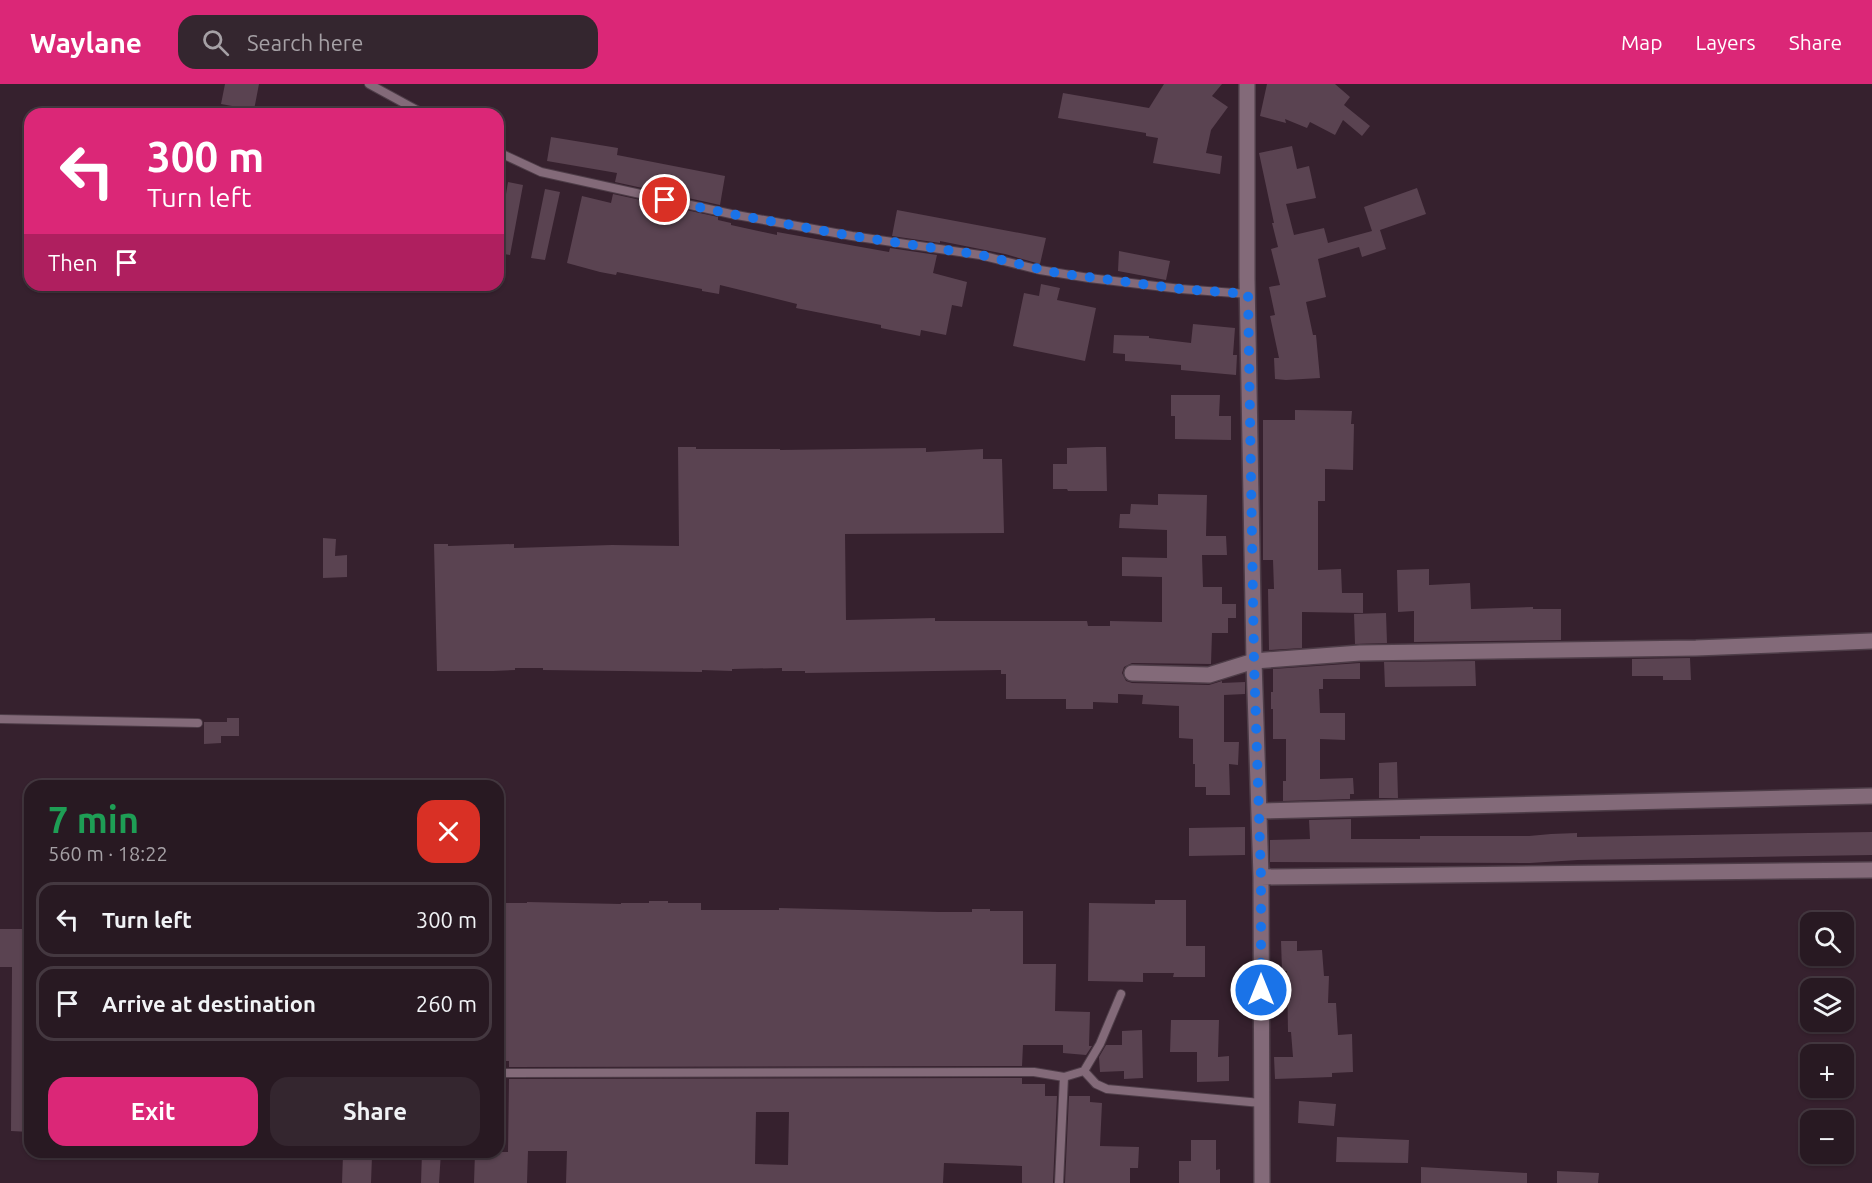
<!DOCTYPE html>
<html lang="en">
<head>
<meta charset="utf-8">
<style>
  :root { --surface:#281922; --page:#34262f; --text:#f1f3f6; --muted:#a5a0a5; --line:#443840; --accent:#db2777 }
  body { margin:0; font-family:Ubuntu,sans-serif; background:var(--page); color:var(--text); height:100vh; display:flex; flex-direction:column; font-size:22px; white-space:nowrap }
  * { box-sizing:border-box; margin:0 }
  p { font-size:20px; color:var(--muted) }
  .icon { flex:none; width:33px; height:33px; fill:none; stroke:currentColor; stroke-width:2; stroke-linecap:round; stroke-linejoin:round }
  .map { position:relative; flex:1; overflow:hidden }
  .drawer { position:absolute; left:24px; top:696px; width:480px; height:378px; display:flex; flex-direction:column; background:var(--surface); border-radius:18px; box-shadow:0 2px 4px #0004,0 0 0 2px var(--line) }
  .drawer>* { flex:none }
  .hud { position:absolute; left:24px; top:24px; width:480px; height:183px; border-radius:18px; box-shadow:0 2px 4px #0004,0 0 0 2px var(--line); background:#db2777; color:#fff; overflow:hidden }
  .tools { position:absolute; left:1800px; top:828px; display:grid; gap:12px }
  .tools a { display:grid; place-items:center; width:54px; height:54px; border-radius:12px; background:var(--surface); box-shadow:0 2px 4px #0004,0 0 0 2px var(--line); font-size:30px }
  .pin { position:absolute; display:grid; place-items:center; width:51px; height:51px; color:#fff; margin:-26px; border:3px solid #fff; border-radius:50%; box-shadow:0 2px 6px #0007 }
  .me { position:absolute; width:66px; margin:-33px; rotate:0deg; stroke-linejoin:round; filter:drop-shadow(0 0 4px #0008) }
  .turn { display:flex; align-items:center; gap:21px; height:126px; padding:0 24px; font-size:27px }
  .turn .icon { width:78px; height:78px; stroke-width:2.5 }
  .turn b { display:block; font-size:42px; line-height:51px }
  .then { display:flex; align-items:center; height:57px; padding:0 24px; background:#0003; gap:12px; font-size:22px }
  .round { display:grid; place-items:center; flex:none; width:63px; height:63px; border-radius:18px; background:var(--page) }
  .head { display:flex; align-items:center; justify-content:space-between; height:102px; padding:0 24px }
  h1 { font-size:36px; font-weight:700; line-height:45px; color:#1e9e55 }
  .action { display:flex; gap:12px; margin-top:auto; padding:12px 24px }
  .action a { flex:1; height:69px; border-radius:18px; background:var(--accent); color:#fff; font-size:24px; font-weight:700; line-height:69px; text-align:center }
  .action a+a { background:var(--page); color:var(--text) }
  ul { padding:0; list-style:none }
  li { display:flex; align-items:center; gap:18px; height:75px; margin:0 12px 9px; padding:0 12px; border:3px solid var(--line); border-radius:18px }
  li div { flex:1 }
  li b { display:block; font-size:22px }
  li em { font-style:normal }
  header { display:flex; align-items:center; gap:36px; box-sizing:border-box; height:84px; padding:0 30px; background:var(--accent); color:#fff }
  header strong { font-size:28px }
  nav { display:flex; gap:33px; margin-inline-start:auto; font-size:21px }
  .search { width:420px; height:54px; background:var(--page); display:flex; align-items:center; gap:15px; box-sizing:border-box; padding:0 21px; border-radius:18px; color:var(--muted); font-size:22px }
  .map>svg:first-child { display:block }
</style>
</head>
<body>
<header>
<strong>Waylane</strong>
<div class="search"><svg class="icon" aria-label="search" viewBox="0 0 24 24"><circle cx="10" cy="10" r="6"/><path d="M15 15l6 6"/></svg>Search here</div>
<nav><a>Map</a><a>Layers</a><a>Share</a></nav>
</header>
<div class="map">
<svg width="1872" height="1099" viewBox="0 0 1872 1099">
  <rect width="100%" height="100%" fill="#36212e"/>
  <path fill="#5a4351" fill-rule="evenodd" d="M225 0H259L254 26 221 20Z
    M1164 0H1222L1212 12 1228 23 1211 46 1206 69 1222 72 1220 90 1153 79 1158 54 1146 52V49L1058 34 1063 9 1149 24Z
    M1267 0H1335L1350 13 1344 21 1370 42 1362 52 1343 36 1335 51 1310 38 1307 44 1285 35 1286 39 1260 32Z
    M551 53 618 64 617 71 725 92 720 121 615 98 617 89 547 77Z
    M1292 62 1297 85 1309 82 1316 114 1286 120 1294 151 1324 144 1328 159 1372 147 1364 123 1417 104 1426 130 1380 146 1386 165 1362 173 1359 163 1318 175 1326 213 1306 218 1313 251H1316L1320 294 1286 296 1275 295 1274 274H1279L1270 232 1275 231 1269 203 1280 201 1271 165 1278 163 1272 139H1274L1259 69Z
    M508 98 523 101 510 171 498 169V158Z
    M545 105 560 108 545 176 531 174Z
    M613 110 718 133V136L731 139V141L777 151V148L889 168 890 164 937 171 933 189 967 198 962 223 952 221 946 251 921 246 920 252 881 244V241L796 224 797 220 720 201 719 210 702 207V205L617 188 616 191 600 188 567 179 582 112 611 119Z
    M897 126 1046 154 1040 180 1005 170 940 157V159L892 152Z
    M1119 167 1170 177 1166 196 1118 187Z
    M1041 200 1060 204 1057 216 1096 224 1085 277 1013 262 1024 209 1039 212Z
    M1193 240 1235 244 1233 271H1237L1236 291 1181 286V281L1125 277V270L1113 269 1114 251 1149 252V254L1191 259Z
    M1171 311H1220L1219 332H1231V356L1175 355V332H1171Z
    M1295 326 1352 327 1351 340H1354L1353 386 1325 385V417H1318V486L1341 485 1342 509H1363V529L1302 528V564L1269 566 1268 505H1274L1273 476H1263V336H1295Z
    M678 363H696V365H780V366L926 364V368L983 365V375H1002L1004 449 845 450 846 536 935 534V537H1087L1088 542H1110V537L1162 538V493L1122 492V473L1167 474V446L1119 444 1120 430H1130L1131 420 1158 421V410L1207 411 1206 452H1226L1227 471H1202L1203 503H1222V520H1236V534H1228V549H1212L1211 580 1132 579 1124 583 1122 589 1126 597 1132 599 1209 601 1222 597V599L1245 598V610L1224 611V658H1239L1238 681 1229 680 1230 711H1206V703H1195V680H1193V655L1179 654V622L1142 620 1143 611 1118 610V619L1093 618V625H1066V615H1006V590H1001V586L805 589V587H782V584L732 585V587L702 586V588L543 586V584H515V586L493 587H437L434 460H448V462L514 460V464L612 461 679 462Z
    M1096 363H1106L1107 407H1068L1067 405H1053V380H1067V364Z
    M323 454 336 455 335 472 347 471V493L323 494Z
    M1429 485V501L1470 499 1471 525 1533 523V525H1561V556L1414 558V527L1398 528 1397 486Z
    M1386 529 1387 559 1355 560 1354 530Z
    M1690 574 1691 596H1663V592H1632V575Z
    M1475 577 1476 602 1385 603 1384 578Z
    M1360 579V595H1323V605H1319L1320 629H1345V656L1320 655V695L1353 694 1354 710H1350V715L1283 717V697H1286V655H1273V625H1271V608H1273V585Z
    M227 634H239V652H221V659L204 660V638H227Z
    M1397 678 1398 714H1379V679Z
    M1351 735V755H1420V752H1529L1551 750 1577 749V753L1872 748V771L1578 776 1530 779 1270 778V756L1310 755 1309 736Z
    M1245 743V771L1189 772V744Z
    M1155 816H1186V862H1205V893H1173L1174 889H1143V898L1088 897 1089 819 1155 820Z
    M649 817H668V819H701V826H779V824L939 828H972V825H990V827H1023V880H1056L1055 927 1090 928 1089 962H1092L1086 971 1063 969V961H1023L1022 982 509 983V977H498V819H527V818L621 820V819H649Z
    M0 845H30V1048L11 1047 12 883H0Z
    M1281 857H1297V867L1322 866 1324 892H1329L1328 919H1336L1338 951 1352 950 1353 988 1332 989V993L1275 995 1274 973H1293L1291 948H1288L1287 887H1282Z
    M1171 936H1219L1218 973 1229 972V997L1197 998V968H1170Z
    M1142 946 1143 994 1124 995V987L1100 988 1099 973 1106 961H1122V947Z
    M1022 994V1000H1045V1012H1057L1053 1099H1022V1082L944 1079 943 1099H566L567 1067H528L527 1099H474L475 1068H508L509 995ZM756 1028H789L788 1081 755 1080Z
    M1069 1012H1090V1018L1102 1019 1100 1062 1139 1063 1138 1084H1130V1099H1065Z
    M1299 1017 1336 1020 1334 1042 1298 1039Z
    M1337 1053 1409 1056 1408 1079 1336 1078Z
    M1191 1056H1216V1086L1220 1085V1099H1179V1077H1191Z
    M422 1068H441L439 1099H421Z
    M343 1071 372 1072 371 1099H342Z
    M1421 1083 1527 1089V1099H1421Z
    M1557 1087 1599 1089 1598 1099H1557Z"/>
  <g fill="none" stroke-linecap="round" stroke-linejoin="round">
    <defs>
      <path id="service" d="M369 0 424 30
        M498 68 541 88 731 130 852 152 980 171 1040 186 1089 194 1181 205 1248 210
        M0 635 198 639
        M1084 987 1100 960 1121 910
        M498 989 1034 988 1064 993 1084 987 1096 1000 1107 1005 1261 1019
        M1059 1099 1064 993"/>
      <path id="minor" d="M1247 0V194L1254 577 1261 793 1262 1099
        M1132 589 1209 591 1254 577 1360 569 1696 564 1872 557
        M1259 727 1872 712
        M1261 793 1872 786"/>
    </defs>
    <use href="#service" stroke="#4e3d48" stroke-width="10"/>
    <use href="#minor" stroke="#4e3d48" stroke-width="18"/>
    <use href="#service" stroke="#836a79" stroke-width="8"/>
    <use href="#minor" stroke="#836a79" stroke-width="15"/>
  </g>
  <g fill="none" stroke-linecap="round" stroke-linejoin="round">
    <path stroke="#1a73e8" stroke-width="10" stroke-dasharray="0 18" d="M665 116 731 130 852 152 981 171 1057 189 1181 205 1248 210 1254 577 1261 793V906"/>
  </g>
</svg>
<div class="tools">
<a><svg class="icon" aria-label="search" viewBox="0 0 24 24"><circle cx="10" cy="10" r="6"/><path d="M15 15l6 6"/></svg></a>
<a><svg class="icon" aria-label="layers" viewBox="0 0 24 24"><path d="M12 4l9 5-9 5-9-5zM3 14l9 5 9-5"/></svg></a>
<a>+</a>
<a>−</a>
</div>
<div class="pin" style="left:665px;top:116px;background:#d93025"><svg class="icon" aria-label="arrive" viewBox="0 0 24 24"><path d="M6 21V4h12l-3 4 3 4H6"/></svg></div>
<svg class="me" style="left:1261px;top:906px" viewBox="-20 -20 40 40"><circle r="17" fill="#1a73e8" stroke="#fff" stroke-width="3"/><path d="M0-11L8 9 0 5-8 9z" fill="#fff"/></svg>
<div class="hud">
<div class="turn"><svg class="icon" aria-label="left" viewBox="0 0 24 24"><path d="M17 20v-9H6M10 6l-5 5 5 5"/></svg><div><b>300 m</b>Turn left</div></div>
<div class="then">Then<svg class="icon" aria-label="arrive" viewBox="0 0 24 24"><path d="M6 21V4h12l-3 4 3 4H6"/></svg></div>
</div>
<section class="drawer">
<div class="head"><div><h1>7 min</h1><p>560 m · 18:22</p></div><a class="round" style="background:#d93025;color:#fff"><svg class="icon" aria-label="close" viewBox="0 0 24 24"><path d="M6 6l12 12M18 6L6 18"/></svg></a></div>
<ul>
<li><svg class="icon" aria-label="left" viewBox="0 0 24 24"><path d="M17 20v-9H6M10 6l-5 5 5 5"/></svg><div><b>Turn left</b></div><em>300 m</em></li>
<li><svg class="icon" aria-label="arrive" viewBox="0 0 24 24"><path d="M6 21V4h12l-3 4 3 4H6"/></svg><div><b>Arrive at destination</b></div><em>260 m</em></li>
</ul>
<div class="action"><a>Exit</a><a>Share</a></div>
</section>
</div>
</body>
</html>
